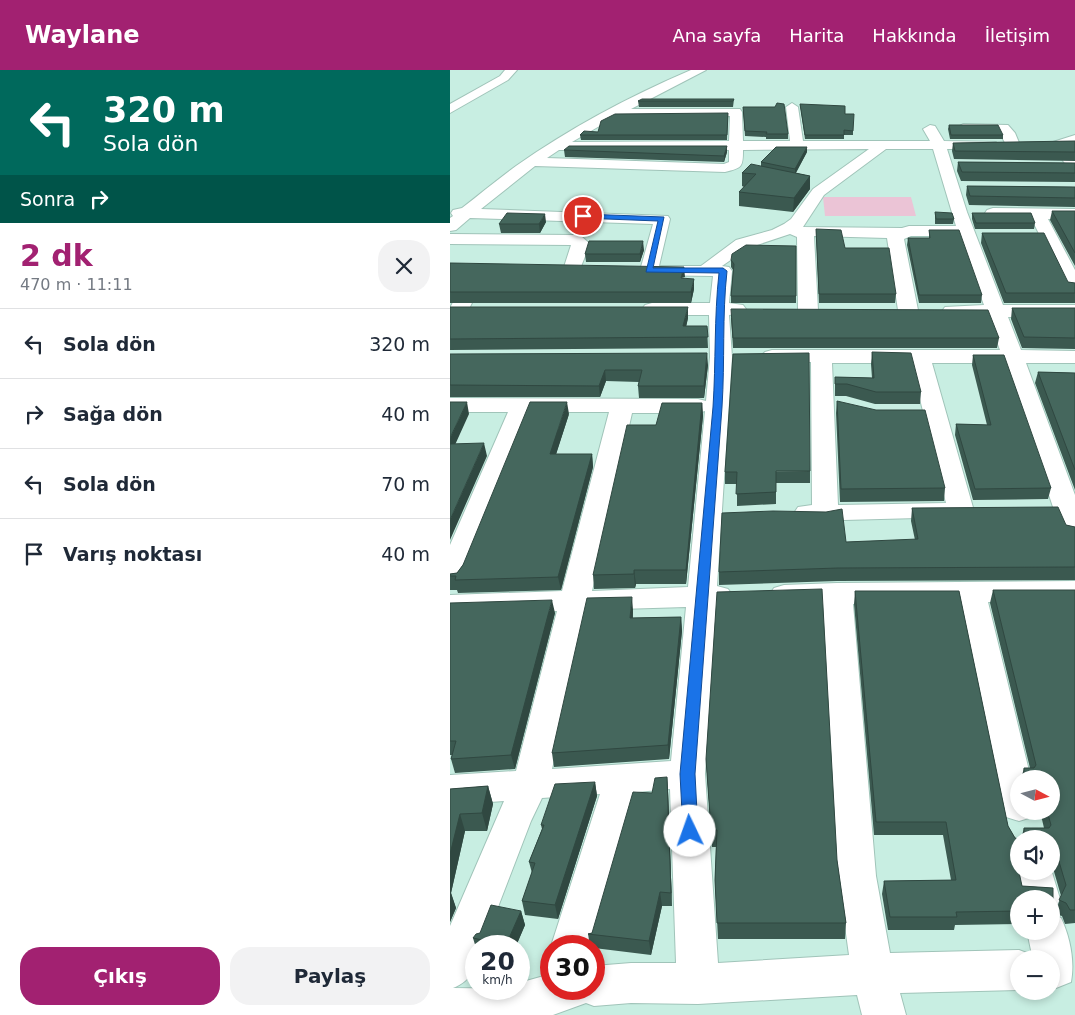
<!DOCTYPE html>
<html lang="tr">
<head>
<meta charset="utf-8">
<style>
  :root { --surface:#fff; --page:#f2f2f3; --text:#1f2937; --muted:#747a83; --line:#e0e1e3; --accent:#a22171 }
  body { margin:0; font-family:"DejaVu Sans",sans-serif; background:var(--page); color:var(--text); height:100vh; display:flex; flex-direction:column; font-size:19px; white-space:nowrap }
  * { box-sizing:border-box; margin:0 }
  p { font-size:16px; color:var(--muted) }
  .icon { flex:none; width:28px; height:28px; fill:none; stroke:currentColor; stroke-width:2; stroke-linecap:round; stroke-linejoin:round }
  .map { position:relative; flex:1; overflow:hidden }
  .sheet { display:flex; flex-direction:column; background:var(--surface); width:450px }
  .sheet>* { flex:none }
  .banner { background:#00695c; color:#fff; overflow:hidden }
  .needle { width:32px; rotate:97deg }
  .fabs { position:absolute; left:560px; top:700px; display:grid; gap:10px }
  .fabs a { display:grid; place-items:center; width:50px; height:50px; border-radius:50%; background:var(--surface); box-shadow:0 2px 8px #0003; font-size:25px }
  .speed { position:absolute; left:15px; top:865px; display:flex; gap:10px; font-size:25px; font-weight:700; text-align:center }
  .speed>* { display:grid; place-content:center; width:65px; height:65px; border-radius:50%; background:var(--surface); box-shadow:0 2px 8px #0003; line-height:1 }
  .speed small { font-size:12px; font-weight:400 }
  .speed .limit { border:8px solid #d22; background:#fff; color:#111 }
  .pin { position:absolute; display:grid; place-items:center; width:42px; height:42px; color:#fff; margin:-21px; border:2px solid #fff; border-radius:50%; box-shadow:0 1px 5px #0007 }
  .me { position:absolute; width:55px; margin:-28px; rotate:357deg; stroke-linejoin:round; filter:drop-shadow(0 0 4px #0008) }
  .turn { display:flex; align-items:center; gap:18px; height:105px; padding:0 20px; font-size:22px }
  .turn .icon { width:65px; height:65px; stroke-width:2.5 }
  .turn b { display:block; font-size:35px; line-height:42px }
  .then { display:flex; align-items:center; height:48px; padding:0 20px; background:#0003; gap:10px; font-size:19px }
  .round { display:grid; place-items:center; flex:none; width:52px; height:52px; border-radius:20px; background:var(--page) }
  .summary { display:flex; align-items:center; justify-content:space-between; height:85px; padding:0 20px }
  h1 { font-size:30px; font-weight:700; line-height:38px; color:var(--accent) }
  .button { display:flex; gap:10px; margin-top:auto; padding:10px 20px }
  .button a { flex:1; height:58px; border-radius:20px; background:var(--accent); color:#fff; font-size:20px; font-weight:700; line-height:58px; text-align:center }
  .button a+a { background:var(--page); color:var(--text) }
  ul { padding:0; list-style:none }
  li { display:flex; align-items:center; gap:15px; height:70px; padding:0 20px; border-top:1px solid var(--line) }
  li div { flex:1 }
  li b { display:block; font-size:19px }
  li em { font-style:normal }
  header { display:flex; align-items:center; gap:30px; box-sizing:border-box; height:70px; padding:0 25px; background:var(--accent); color:#fff }
  header strong { font-size:24px }
  nav { display:flex; gap:28px; margin-inline-start:auto; font-size:18px }
  main { display:flex; flex:1; min-height:0 }
  .map>svg:first-child { display:block }
</style>
</head>
<body>
<header>
<strong>Waylane</strong>
<nav><a>Ana sayfa</a><a>Harita</a><a>Hakkında</a><a>İletişim</a></nav>
</header>
<main>
<section class="sheet">
<div class="banner">
<div class="turn"><svg class="icon" aria-label="left" viewBox="0 0 24 24"><path d="M17 20v-9H6M10 6l-5 5 5 5"/></svg><div><b>320 m</b>Sola dön</div></div>
<div class="then">Sonra<svg class="icon" aria-label="right" viewBox="0 0 24 24"><path d="M7 20v-9h11M14 6l5 5-5 5"/></svg></div>
</div>
<div class="summary"><div><h1>2 dk</h1><p>470 m · 11:11</p></div><a class="round"><svg class="icon" aria-label="close" viewBox="0 0 24 24"><path d="M6 6l12 12M18 6L6 18"/></svg></a></div>
<ul>
<li><svg class="icon" aria-label="left" viewBox="0 0 24 24"><path d="M17 20v-9H6M10 6l-5 5 5 5"/></svg><div><b>Sola dön</b></div><em>320 m</em></li>
<li><svg class="icon" aria-label="right" viewBox="0 0 24 24"><path d="M7 20v-9h11M14 6l5 5-5 5"/></svg><div><b>Sağa dön</b></div><em>40 m</em></li>
<li><svg class="icon" aria-label="left" viewBox="0 0 24 24"><path d="M17 20v-9H6M10 6l-5 5 5 5"/></svg><div><b>Sola dön</b></div><em>70 m</em></li>
<li><svg class="icon" aria-label="arrive" viewBox="0 0 24 24"><path d="M6 21V4h12l-3 4 3 4H6"/></svg><div><b>Varış noktası</b></div><em>40 m</em></li>
</ul>
<div class="button"><a>Çıkış</a><a>Paylaş</a></div>
</section>
<div class="map">
<svg width="625" height="945" viewBox="0 0 625 945">
  <rect width="100%" height="100%" fill="#c8eee2"/>
  <path fill="#ebc4d6" d="M373 127H461L466 146H375Z"/>
  <g fill="none" stroke-linecap="round" stroke-linejoin="round">
    <defs>
      <path id="minor" d="M55 0H67L58 10 0 43V34L50 6Z
        M241 0H256L181 39H290L292 42 293 71H340L336 37 342 33 348 37 353 71H480L473 59 480 55 485 56 494 71 546 72 548 75 541 79H497L517 142 553 235H625V247H558L571 280 625 281V293H576L625 425V469L615 467 611 461 555 293H482L524 441 520 447 511 449 505 447 357 451 348 449 344 443 348 437 362 435 361 292H322L315 290 311 286 315 282 322 280H550L538 247 495 245 492 241 495 237 534 235 509 166H461L454 169 468 240 465 244 458 246 451 244 448 240 437 168 364 166 368 240 365 244 358 246 351 244 348 240 347 167 340 164 298 178 272 196 279 197 282 201 279 233 293 235 296 239 293 243 279 245 282 287 267 516 278 519 283 526 278 533 266 536 255 704 268 893 399 885 388 806 373 534 334 535 324 532 319 525 324 518 334 515 387 513 625 511V531L538 532 581 709H569V741H585L582 747 569 751 556 747 551 736 509 532 403 534 426 806 440 883 569 880 582 885 577 861H601V844L611 848C620 867 625 891 621 912L606 918 601 916V889H569V920L450 923 456 945H412L407 925 248 934 181 933 144 936 136 933 103 945H0V856L54 731 0 735V705L66 701 107 541 0 545V525L112 521 159 342H81L14 507 10 514 0 516V475L58 342H0V328L248 329 256 331 260 287 259 245H202L195 243 192 239 195 235 202 233H260L263 206 191 205 188 201 191 197 203 154 20 148 6 160 0 161V148L3 146 1 143 3 140 12 138C30 124 48 109 66 96 120 58 180 26 241 0ZM280 46 279 71 122 72 165 47ZM419 79 363 119 341 149 334 154 322 160 286 170 251 196H209L220 149 218 146 31 139 85 96 275 102C292 98 293 97 293 80ZM436 79H483L506 156H459L452 158 353 157 374 125ZM109 80H279V92L274 94 97 88ZM382 293H461L496 433 388 435ZM255 341 238 517 142 521 182 343H248ZM236 537 221 691 102 699 137 540ZM220 719 226 893H181L144 896V919H101V904L69 913V919L3 918C23 910 26 897 26 876H33L81 751 92 728 150 724 101 876H143L187 722Z
        M513 54 558 55 565 63 570 75 563 79 558 78 549 62 508 61 506 58Z
        M625 65V74L617 77 625 87V101L620 100 601 75 603 72Z
        M543 138 625 139V149H598L625 200V223L618 221 616 217 581 148 537 146 535 143 537 140Z
        M0 164 125 165 131 166 140 174 128 204 122 205 116 204 113 200 121 175 0 174Z
        M29 194 35 195 38 199 10 258 7 262 0 264V238L20 199 23 195Z
        M569 790V801H601V799L610 829 604 842 601 843V829H570L564 801Z"/>
    </defs>
    <use href="#minor" stroke="#a0c4b9" stroke-width="2"/>
    <use href="#minor" fill="#fff" fill-rule="evenodd"/>
  </g>
  <path fill="#3b5950" d="M284 29 283 37H189L188 31Z
    M350 34 395 44 403 61V65H394V69H355Z
    M293 37 338 64V69H316V67L295 66Z
    M278 43 277 70H131L130 65Z
    M499 55 553 65V69H500L498 59Z
    M625 71V91L504 89 502 81 503 73Z
    M114 80 277 82 274 92 115 87Z
    M357 82 346 103 360 106V119L343 142 289 136V122L294 117 292 116V103L311 96V92Z
    M508 92 625 93V112L511 111 507 101Z
    M517 116 625 117V137L519 135 516 125Z
    M602 141H625V196L600 150Z
    M485 142 504 149 503 154H485Z
    M522 143 585 153 584 159H525L522 149Z
    M96 152 90 163H51L49 154Z
    M366 159 395 178 446 224 445 233H369Z
    M479 160 532 225 531 233H469L457 175 458 168H479Z
    M532 163 618 212 625 213V233H554L531 173Z
    M346 176V233H281V226L283 200 281 197V190Z
    M194 180 190 192H136L135 184Z
    M0 193 234 208 244 219 241 233H0Z
    M0 237 238 248 236 256H257L258 278 0 280Z
    M562 238H625V279L572 278 561 249Z
    M281 248 549 268 547 278H283Z
    M422 282 471 322 470 334H425L396 326H385V307L422 308 421 294Z
    M0 284 258 295 254 328H189L188 316 189 312 156 311 150 327H0Z
    M523 285 601 418 598 429 523 430 505 365 506 354 537 355 522 295Z
    M588 302 625 303V420L585 313Z
    M387 331 495 418 494 431 390 432 386 343Z
    M252 333 253 346 236 514H186L185 518 144 519 143 505 206 355Z
    M119 344 106 384H142L143 397 111 520 8 523 7 520H0V504L7 503Z
    M360 401V413H326V434L287 436V414H275V402Z
    M462 438 616 455 625 457V510L387 511 269 515V502L396 472 465 470 461 451Z
    M543 520H625V853L615 854 612 846 605 844 611 826 603 798H601V769H571L574 758H594L590 741H601V709H571L574 698H580L540 533Z
    M405 521H509L558 756 565 768 569 769V788L566 792 572 816 603 818V841L601 847V829H569V854L505 855 504 860H438L432 824 434 811 501 810 493 765H424L404 534Z
    M0 533 105 543 65 699 5 703 1 689 2 685H0Z
    M183 540V548L231 547 232 561 219 689 104 697 102 683Z
    M256 689 387 790 396 853 395 869H268L265 810 266 777H262Z
    M217 707 218 721 222 836H212L201 885 144 878V876H140L138 864 142 863 202 723Z
    M145 712 147 726 108 849 75 845 72 831 82 803 79 792 92 759 91 755Z
    M38 716 43 734 37 761H15L1 823 6 838 0 852V719Z
    M71 841 75 855 66 876H26V878L23 868 30 863Z"/>
  <path fill="#304841" d="M277 76V82L274 92V86Z
    M357 77V82L345 104V99Z
    M360 106V119L343 142 344 128Z
    M95 144 96 152 90 163 89 154Z
    M193 171 194 180 190 192V184Z
    M234 197 235 207 231 208Z
    M244 209V219L241 233V222Z
    M238 237V248L234 267 233 256Z
    M257 283 258 295 254 328V316Z
    M155 300 156 311 150 327 149 316Z
    M17 332 19 344 0 386V368Z
    M117 332 119 344 102 397 100 384Z
    M252 333 253 346 236 514V500Z
    M34 373 37 386 0 470V450Z
    M142 384 143 397 111 520 108 507Z
    M184 500 186 514 185 518 184 504Z
    M182 527 183 540 181 562 180 548Z
    M102 530 105 543 65 699 61 685Z
    M231 547 232 561 219 689 218 675Z
    M217 707 218 721 222 836 221 823Z
    M145 712 147 726 108 849 105 835Z
    M38 716 43 734 37 761 32 743Z
    M10 744 15 761 1 823 6 838 0 852V784Z
    M569 782V788L562 801 566 788Z
    M210 822 212 836 201 885 199 871Z
    M71 841 75 855 66 876H56Z"/>
  <path fill="#45675d" stroke="#304841" d="M192 29H284L283 31H188Z
    M327 33 334 34 338 64H316L317 62 295 61 293 37H325Z
    M350 34 395 36V44H404L403 61 394 60V65H355Z
    M278 43 277 65H130L134 61 148 62 151 51 165 44Z
    M499 55H548L553 65H501Z
    M625 71V82L505 81 503 73Z
    M119 76H277L274 86 114 80Z
    M326 77H357L345 99 311 92Z
    M508 92 625 93V103L512 102Z
    M301 94 360 106 344 128 289 122 306 104 292 103Z
    M517 116 625 117V128L520 126Z
    M602 141H625V183Z
    M485 142 502 143 504 149H486Z
    M57 143 95 144 89 154H49Z
    M522 143H581L585 153H526Z
    M366 159 391 160 395 178H439L446 224H369Z
    M479 160H509L532 225H469L458 168H480Z
    M532 163H594L618 212 625 213V223H556Z
    M139 171H193L190 184H135Z
    M296 175 346 176V226H281L284 194 281 190 282 184Z
    M0 193 234 197 231 208 244 209 241 222H0Z
    M0 237H238L233 256H257L258 267 0 269Z
    M562 238H625V268L574 267Z
    M281 239 538 240 549 268H283Z
    M422 282 461 283 471 322H426L397 314H385V307L424 308Z
    M257 283 254 316H188L192 300H155L149 316 0 315V284Z
    M359 283 360 401H326V422L286 424 287 402H275L283 284Z
    M523 285H554L601 418 525 419 506 354 541 355Z
    M588 302 625 303V400Z
    M387 331 426 340H475L495 418 391 419Z
    M0 332H17L0 368Z
    M80 332H117L100 384H142L108 507 5 510 6 506H0V504L7 503 13 495Z
    M212 333H252L236 500H184V504L143 505 177 355H206Z
    M34 373 0 450V374Z
    M608 437 616 455 625 457V497L388 498 269 502 272 443 323 441 376 442 392 439 396 472 468 469 462 438Z
    M372 519 387 790 396 853H267L265 810 267 760H261L256 689 267 522Z
    M543 520H625V840H620L616 833 609 830 616 815 607 785H601V769H574V758H599L601 755 597 741H601V709H574V698H584L586 695Z
    M405 521H509L558 756 565 768 569 769V782L566 788 572 816 603 818V841H601V829H569V841L506 842 507 847H440L434 811 506 810 496 752H426Z
    M182 527 180 548 231 547 218 675 102 683 137 528Z
    M102 530 61 685 1 689 6 671H0V533Z
    M217 707 221 823 210 822 199 871 138 864 142 863 183 722 202 723 205 708Z
    M145 712 105 835 72 831 85 793 79 792 94 755H91L105 714Z
    M38 716 32 743 10 744 0 784V719Z
    M41 835 71 841 56 875 23 868 26 864 30 863Z"/>
  <path fill="#1a73e8" stroke="#114b97" d="M133 144 214 147 203 198H273L277 201C272 246 275 291 272 337L245 704 248 761 246 766 240 768 235 766 233 761 230 704 263 337C266 292 264 248 269 203L196 202 208 151 131 148V145Z"/>
</svg>
<div class="fabs">
<a><svg class="needle" viewBox="-14 -14 28 28"><path d="M0-13l5 13h-10z" fill="#e53935"/><path d="M0 13l5-13h-10z" fill="#747a83"/></svg></a>
<a><svg class="icon" aria-label="sound" viewBox="0 0 24 24"><path d="M4 9h4l5-4v14l-5-4H4zM17 9q2 3 0 6"/></svg></a>
<a>+</a>
<a>−</a>
</div>
<div class="speed"><div>20<small>km/h</small></div><div class="limit">30</div></div>
<div class="pin" style="left:133px;top:146px;background:#d93025"><svg class="icon" aria-label="arrive" viewBox="0 0 24 24"><path d="M6 21V4h12l-3 4 3 4H6"/></svg></div>
<svg class="me" style="left:240px;top:761px" viewBox="-20 -20 40 40"><circle r="19" fill="#fff"/><path d="M0-13L10 11 0 6-10 11z" fill="#1a73e8"/></svg>
</div>
</main>
</body>
</html>
